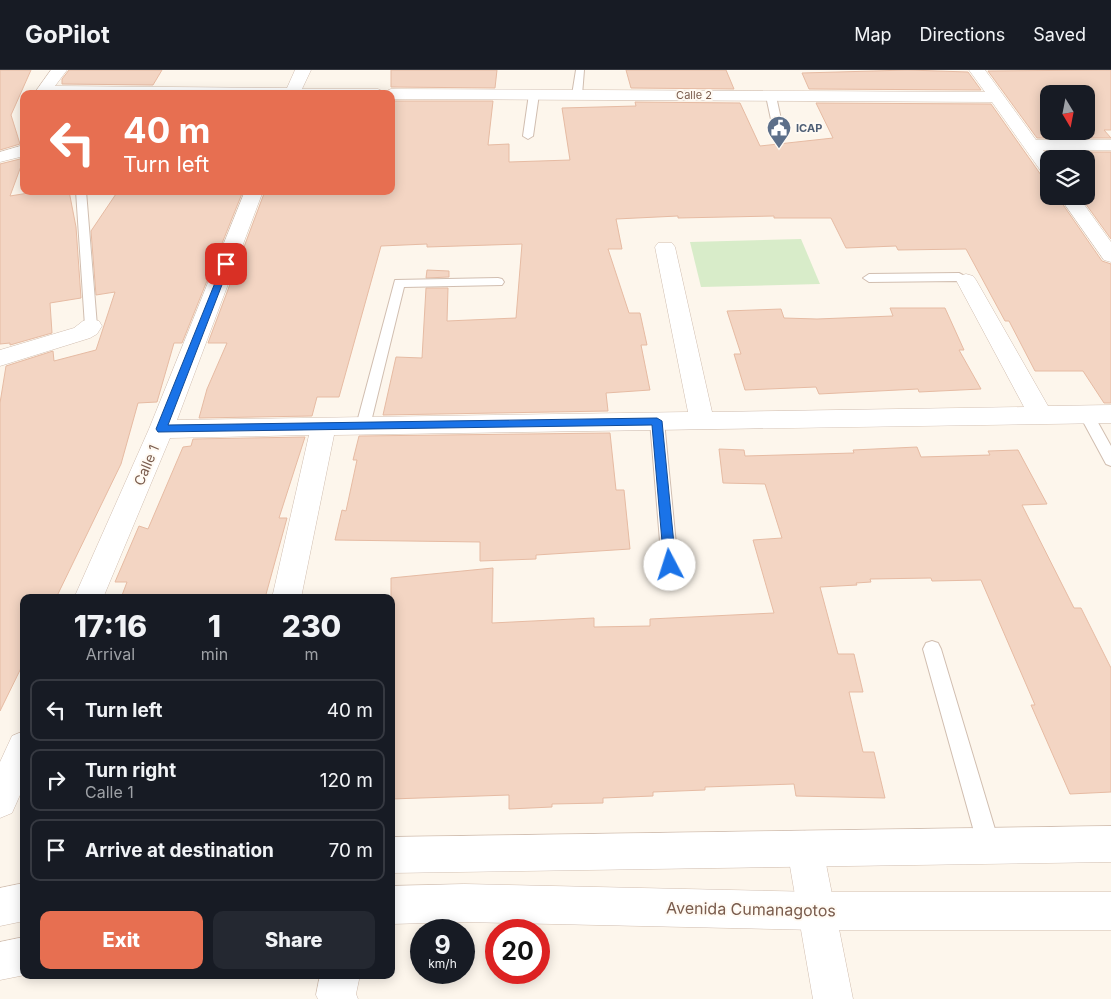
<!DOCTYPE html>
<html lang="en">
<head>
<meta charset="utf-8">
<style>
  :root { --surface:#171b24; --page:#242831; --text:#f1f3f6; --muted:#9ea1a6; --line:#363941; --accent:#e76f51 }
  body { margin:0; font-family:Inter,sans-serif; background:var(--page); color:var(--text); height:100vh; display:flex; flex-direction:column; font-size:19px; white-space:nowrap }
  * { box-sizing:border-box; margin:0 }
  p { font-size:16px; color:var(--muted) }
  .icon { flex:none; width:28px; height:28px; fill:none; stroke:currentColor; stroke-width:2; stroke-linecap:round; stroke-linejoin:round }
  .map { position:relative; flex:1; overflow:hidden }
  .sheet { position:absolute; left:20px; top:524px; width:375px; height:385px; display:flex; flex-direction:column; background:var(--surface); border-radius:10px; box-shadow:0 2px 12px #0003 }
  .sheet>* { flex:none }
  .guide { position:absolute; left:20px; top:20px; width:375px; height:105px; border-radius:10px; box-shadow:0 2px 12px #0003; background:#e76f51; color:#fff; overflow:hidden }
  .needle { width:32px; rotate:170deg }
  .controls { position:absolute; left:1040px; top:15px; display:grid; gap:10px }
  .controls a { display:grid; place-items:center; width:55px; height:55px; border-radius:10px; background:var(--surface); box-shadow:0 2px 12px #0003; font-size:25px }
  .speed { position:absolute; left:410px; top:849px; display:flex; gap:10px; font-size:25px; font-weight:700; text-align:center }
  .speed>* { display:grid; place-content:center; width:65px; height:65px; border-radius:50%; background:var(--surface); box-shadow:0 2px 12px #0003; line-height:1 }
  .speed small { font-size:12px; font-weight:400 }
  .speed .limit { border:8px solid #d22; background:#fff; color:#111 }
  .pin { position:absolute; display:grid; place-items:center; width:42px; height:42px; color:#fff; margin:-21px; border-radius:10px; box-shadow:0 2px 8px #0006 }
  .me { position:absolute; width:55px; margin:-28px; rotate:355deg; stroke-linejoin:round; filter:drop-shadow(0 0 4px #0008) }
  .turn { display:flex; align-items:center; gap:18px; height:105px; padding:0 20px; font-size:22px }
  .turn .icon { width:65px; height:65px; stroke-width:2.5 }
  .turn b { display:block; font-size:35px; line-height:42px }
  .eta { display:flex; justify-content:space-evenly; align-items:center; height:85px; text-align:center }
  .eta b { font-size:30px; font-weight:800; line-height:35px }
  .button { display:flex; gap:10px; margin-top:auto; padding:10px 20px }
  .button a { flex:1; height:58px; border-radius:10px; background:var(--accent); color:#fff; font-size:20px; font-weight:800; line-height:58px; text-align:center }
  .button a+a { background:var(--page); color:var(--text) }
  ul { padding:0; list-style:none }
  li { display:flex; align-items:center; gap:15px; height:62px; margin:0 10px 8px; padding:0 10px; border:2px solid var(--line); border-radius:10px }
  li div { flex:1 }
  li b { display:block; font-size:19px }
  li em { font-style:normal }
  header { display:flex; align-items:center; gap:30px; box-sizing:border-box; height:70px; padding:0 25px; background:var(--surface); border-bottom:1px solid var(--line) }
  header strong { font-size:24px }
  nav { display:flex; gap:28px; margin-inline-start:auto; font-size:18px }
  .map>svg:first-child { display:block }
</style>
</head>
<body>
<header>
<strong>GoPilot</strong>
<nav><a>Map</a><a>Directions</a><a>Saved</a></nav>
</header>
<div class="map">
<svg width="1111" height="929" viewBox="0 0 1111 929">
  <rect width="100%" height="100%" fill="#fdf6ec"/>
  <path fill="#d8ecc9" d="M801 169 820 214 701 217 690 172Z"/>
  <path fill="#f3d5c3" stroke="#e6bba3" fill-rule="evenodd" d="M0 0H31L11 45 20 74 0 80Z
    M69 0H162L153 15 62 14V9Z
    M391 0H497L495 18 391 17Z
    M626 0H726L734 19 631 18Z
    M908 0 968 2 981 20 809 19 802 3Z
    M1111 0V60H1104L1111 68H1037L988 1ZM1049 24H1086V61H1049Z
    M391 31H493L488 75 509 74V92L570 90 562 38 636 36 635 32 740 33 760 76 833 68 816 33 991 34 1041 105 1049 107V126H1057L1102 191 1111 194V333H1104L1083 301H1035L1009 251H1005L966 179 898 180 896 176 846 178 831 148H774V146L678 148V146L616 149 622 179H608L629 243H640L647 275H641L650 320 606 323 608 341 383 345 396 287 422 288 426 218H448L447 251 516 248 522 174 427 177V174L381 176 339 327H317L312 346 199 348 207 319 227 273H208L265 121H391Z
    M1047 82H1111V169L1080 126H1086V89H1052Z
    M24 88 10 126 41 121H69L76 157 81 228 50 233 52 263 10 275V273L0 274V94Z
    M118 121H243L182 273H174L157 332 138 333 121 394 56 528H24V592L0 641V333L6 296 53 281 54 291 96 280 115 222 96 225 91 161Z
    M427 200 449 201V207L426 208Z
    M890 238H945L964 280H959L981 319 919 322 918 319 819 324 816 317 745 320 734 284H741L727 241 781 239 784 248 817 249 893 246Z
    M610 363 616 420H624L630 479 536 485V489L480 491V472L335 470 342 440 346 441 357 390H353L359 366Z
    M305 367 279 448H287L265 528H121L127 512H115L139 456 148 459 183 377 191 376 193 369Z
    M917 377 921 387 990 385 988 381 1018 380 1047 434 1022 435 1074 538H1081L1111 598V722L1070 724 1031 635H1035L981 510 932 511 931 508 870 509 871 512 856 513 857 515 820 517 838 584H854L863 622H849L863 682H874L885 728 796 726 794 714 705 717V720L653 722V726L603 728V733L552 734V737L509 739V725L391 729V508L493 498 492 553 594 548V557L650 556V549L774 543 753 470 782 468 765 414 723 413 719 379 744 380 745 386 854 383 853 380Z"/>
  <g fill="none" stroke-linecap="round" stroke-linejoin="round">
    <defs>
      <path id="service" d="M576 0H584L582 25 577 28 572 25Z
        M534 21 539 24 533 66 528 69 523 66 529 24Z
        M771 23 776 26 785 68 780 71 775 68 766 26Z
        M76 121H86L97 256 91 260 85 256Z
        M959 203 972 210 966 214 957 211 869 212 863 208 869 204Z
        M498 208 502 209 504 212 502 215 404 217 370 356 368 360H358L356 356 395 210Z
        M1086 339 1091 340 1111 376V396L1106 394 1079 344Z
        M657 346 664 351 678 495 676 500 670 502 664 500 662 495 650 351Z
        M932 571 938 573 941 579 1000 776 996 783 989 787 982 783 978 776 923 579 926 573Z"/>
      <path id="minor" d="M51 0H67L55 16 287 18 295 0H311L302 19H378L384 22 391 19 985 22 969 0H985L1036 70H1111V80H1043L1050 89 1049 105 1043 104 992 32 391 29V24H38L36 21Z
        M24 75V86L0 92V82Z
        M245 121H263L177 350 688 342 655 177 658 173H672L675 177 712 342 1024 337 956 210 959 206 966 204 973 206 976 210 1048 336 1111 335V353L334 365 301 528H272L309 365 170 368 103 528H74L149 359Z
        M1059 126H1078L1111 172V192L1104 190Z
        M91 249 99 251 102 256 97 264 90 268 0 296V280L74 258 83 251Z
        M24 661V716L12 743 0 748V692L12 666Z
        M805 761 818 766 823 779 853 929H813L787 779 792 766Z
        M320 905H360L356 924 358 929H318L316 925Z"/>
      <path id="tertiary" d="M1111 756V792L391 803V767Z
        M24 813V851L0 856V818Z
        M464 814 817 822H1111V860H817L464 852 391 854V816Z
        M24 867 25 905 0 910V872Z"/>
    </defs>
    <use href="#service" stroke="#d1beb0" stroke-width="2"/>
    <use href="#minor" stroke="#d1beb0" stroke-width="1"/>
    <use href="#tertiary" stroke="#d1beb0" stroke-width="1"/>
    <use href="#service" fill="#fff" fill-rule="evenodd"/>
    <use href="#minor" fill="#fff" fill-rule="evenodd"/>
    <use href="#tertiary" fill="#fff" fill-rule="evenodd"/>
  </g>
  <path fill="#1a73e8" stroke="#114b97" d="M223 193 230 194 168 355 657 348 662 351 676 495 674 498H666L664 495 652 355 158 362 156 359Z"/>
  <defs>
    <symbol id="civic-pin" viewBox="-11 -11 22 30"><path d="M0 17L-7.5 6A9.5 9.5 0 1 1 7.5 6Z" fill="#5c6f8a" stroke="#fffaf3"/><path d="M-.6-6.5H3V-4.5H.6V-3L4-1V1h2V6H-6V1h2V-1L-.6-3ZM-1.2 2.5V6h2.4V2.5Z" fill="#fff"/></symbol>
  </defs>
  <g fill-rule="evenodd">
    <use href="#civic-pin" x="765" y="44" width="28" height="38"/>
  </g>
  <g text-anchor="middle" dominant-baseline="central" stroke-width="4" stroke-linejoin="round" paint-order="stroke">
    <g font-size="11" fill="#7a5c4d" stroke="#fffaf3">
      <text x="694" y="25">Calle 2</text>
    </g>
    <g font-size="11" font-weight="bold" fill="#4e5e75" stroke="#fffaf3" text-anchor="start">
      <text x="796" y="58">ICAP</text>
    </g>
    <g font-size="14" fill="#7a5c4d" stroke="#fffaf3">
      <text transform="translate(146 395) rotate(-67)">Calle 1</text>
    </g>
    <g font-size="16" fill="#7a5c4d" stroke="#fffaf3">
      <text transform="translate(751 839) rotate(1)">Avenida Cumanagotos</text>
    </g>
  </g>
</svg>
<div class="controls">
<a><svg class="needle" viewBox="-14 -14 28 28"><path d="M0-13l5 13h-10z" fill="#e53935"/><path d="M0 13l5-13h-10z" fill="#9ea1a6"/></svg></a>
<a><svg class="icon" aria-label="layers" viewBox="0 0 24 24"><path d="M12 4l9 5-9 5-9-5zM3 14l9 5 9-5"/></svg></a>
</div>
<div class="speed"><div>9<small>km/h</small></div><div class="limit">20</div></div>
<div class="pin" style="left:226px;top:194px;background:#d93025"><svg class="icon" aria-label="arrive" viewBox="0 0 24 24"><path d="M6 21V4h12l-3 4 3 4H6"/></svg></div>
<svg class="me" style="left:670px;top:495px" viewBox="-20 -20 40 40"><circle r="19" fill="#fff"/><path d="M0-13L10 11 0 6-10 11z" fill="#1a73e8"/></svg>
<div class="guide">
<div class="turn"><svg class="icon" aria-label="left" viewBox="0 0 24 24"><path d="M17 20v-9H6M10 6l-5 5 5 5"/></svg><div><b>40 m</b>Turn left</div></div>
</div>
<section class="sheet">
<div class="eta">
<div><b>17:16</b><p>Arrival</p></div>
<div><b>1</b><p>min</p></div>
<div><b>230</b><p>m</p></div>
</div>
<ul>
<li><svg class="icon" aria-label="left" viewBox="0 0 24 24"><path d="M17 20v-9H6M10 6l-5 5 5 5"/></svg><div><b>Turn left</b></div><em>40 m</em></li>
<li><svg class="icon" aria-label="right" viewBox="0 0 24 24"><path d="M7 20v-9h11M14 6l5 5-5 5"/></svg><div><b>Turn right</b><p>Calle 1</p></div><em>120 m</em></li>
<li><svg class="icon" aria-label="arrive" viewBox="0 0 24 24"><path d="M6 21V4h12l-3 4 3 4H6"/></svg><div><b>Arrive at destination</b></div><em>70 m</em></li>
</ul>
<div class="button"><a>Exit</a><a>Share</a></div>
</section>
</div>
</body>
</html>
